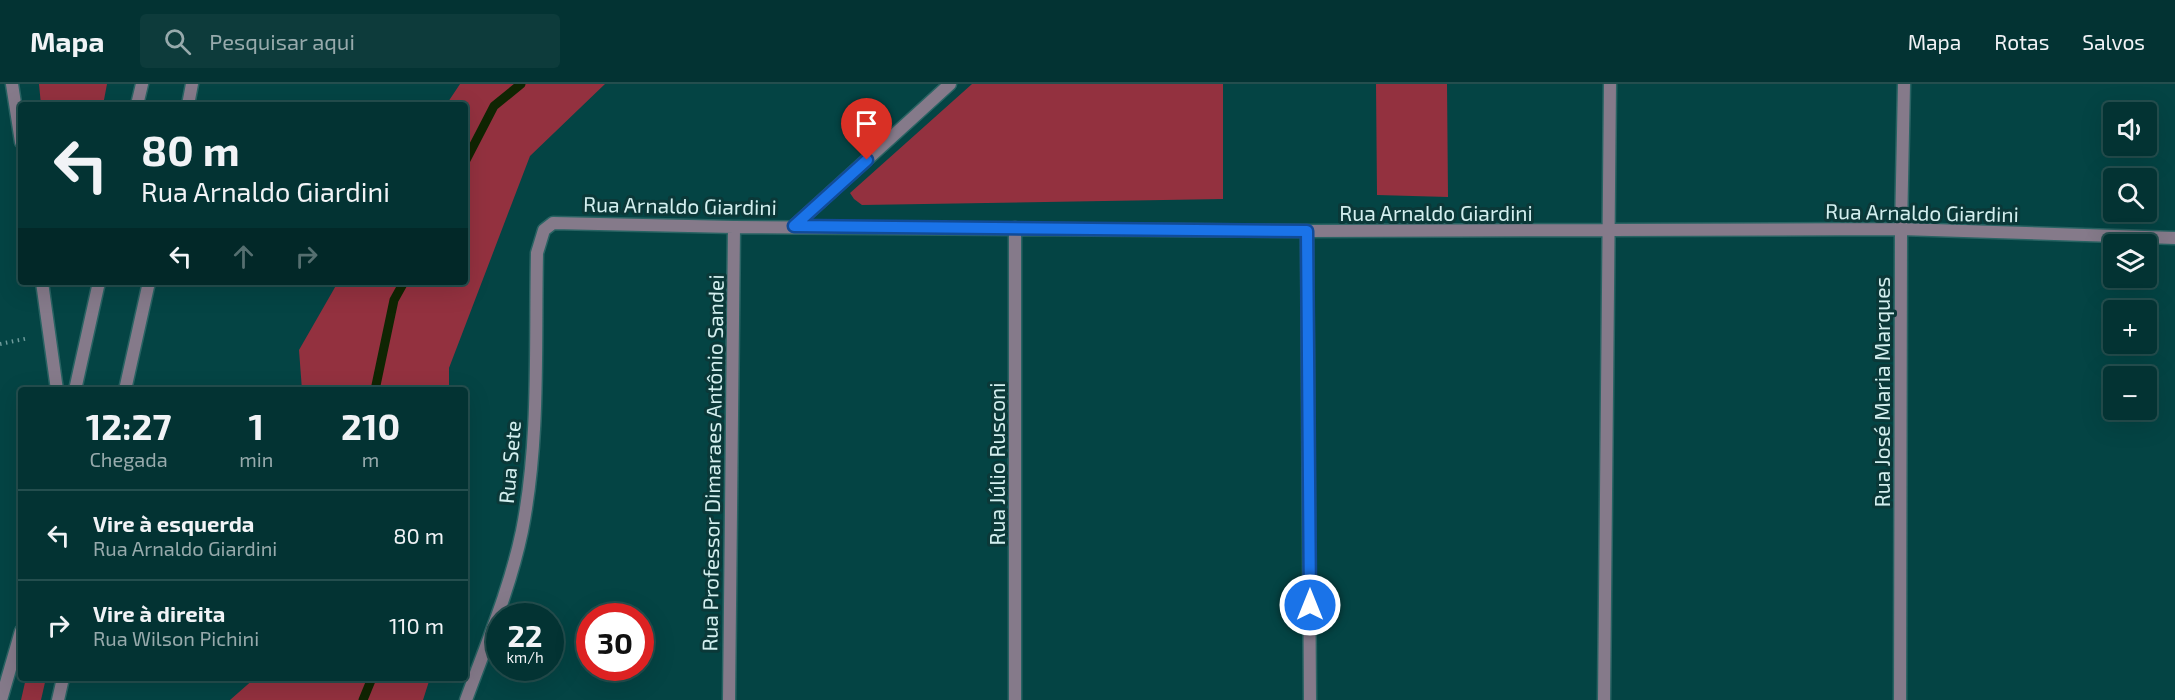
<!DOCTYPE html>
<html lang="pt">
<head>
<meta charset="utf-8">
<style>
  :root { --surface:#033333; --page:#0d3b3b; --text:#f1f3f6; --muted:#97aaac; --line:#244e4e }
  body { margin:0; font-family:"Exo 2",sans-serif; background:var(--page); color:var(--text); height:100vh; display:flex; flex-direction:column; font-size:22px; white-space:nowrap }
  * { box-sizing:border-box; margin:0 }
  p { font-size:20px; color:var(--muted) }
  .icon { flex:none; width:33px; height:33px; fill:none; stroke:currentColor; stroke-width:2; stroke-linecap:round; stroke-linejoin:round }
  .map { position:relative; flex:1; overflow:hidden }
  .details { position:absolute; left:18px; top:303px; width:450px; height:294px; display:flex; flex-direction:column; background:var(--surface); border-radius:6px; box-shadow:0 6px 24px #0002,0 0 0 2px var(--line) }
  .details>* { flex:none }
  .hud { position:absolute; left:18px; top:18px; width:450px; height:183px; border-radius:6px; box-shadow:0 6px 24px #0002,0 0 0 2px var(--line); background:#033333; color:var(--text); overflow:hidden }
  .controls { position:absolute; left:2103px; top:18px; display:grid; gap:12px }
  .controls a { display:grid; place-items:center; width:54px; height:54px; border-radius:6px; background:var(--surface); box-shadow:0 6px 24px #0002,0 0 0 2px var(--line); font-size:30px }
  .speed { position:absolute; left:486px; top:519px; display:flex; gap:12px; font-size:30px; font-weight:700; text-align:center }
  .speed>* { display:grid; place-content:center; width:78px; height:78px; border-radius:50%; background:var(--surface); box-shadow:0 6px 24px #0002,0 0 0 2px var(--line); line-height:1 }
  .speed small { font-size:15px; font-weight:400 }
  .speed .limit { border:9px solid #d22; background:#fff; color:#111 }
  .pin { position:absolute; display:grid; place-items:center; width:51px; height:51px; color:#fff; margin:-62px -26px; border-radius:50% 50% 50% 0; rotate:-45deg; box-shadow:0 0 6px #0007 }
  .pin .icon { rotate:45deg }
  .me { position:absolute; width:66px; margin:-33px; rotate:0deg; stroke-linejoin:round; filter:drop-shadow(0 0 4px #0008) }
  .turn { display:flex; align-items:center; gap:21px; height:126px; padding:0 24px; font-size:27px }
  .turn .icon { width:78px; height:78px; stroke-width:2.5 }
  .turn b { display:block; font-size:42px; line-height:51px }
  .lanes { display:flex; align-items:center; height:57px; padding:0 24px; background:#0003; justify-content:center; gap:30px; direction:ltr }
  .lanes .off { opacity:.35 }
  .eta { display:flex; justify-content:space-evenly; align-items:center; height:102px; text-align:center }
  .eta b { font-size:36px; font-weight:700; line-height:42px }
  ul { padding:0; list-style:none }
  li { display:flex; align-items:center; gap:18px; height:90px; padding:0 24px; border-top:2px solid var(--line) }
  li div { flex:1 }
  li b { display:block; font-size:22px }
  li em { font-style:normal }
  header { display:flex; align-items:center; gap:36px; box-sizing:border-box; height:84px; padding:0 30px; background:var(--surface); border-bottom:2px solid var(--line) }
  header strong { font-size:28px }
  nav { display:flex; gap:33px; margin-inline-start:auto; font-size:21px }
  .search { width:420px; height:54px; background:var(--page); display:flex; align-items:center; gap:15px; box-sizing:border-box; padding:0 21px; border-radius:6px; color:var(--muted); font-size:22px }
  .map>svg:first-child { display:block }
</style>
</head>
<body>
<header>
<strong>Mapa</strong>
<div class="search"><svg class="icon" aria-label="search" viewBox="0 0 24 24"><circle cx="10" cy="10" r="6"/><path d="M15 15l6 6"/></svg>Pesquisar aqui</div>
<nav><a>Mapa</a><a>Rotas</a><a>Salvos</a></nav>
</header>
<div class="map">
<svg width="2175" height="616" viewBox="0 0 2175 616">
  <rect width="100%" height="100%" fill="#044444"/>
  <path fill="#93313f" d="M39 0H107L103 21H41Z
    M460 0H605L530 72 449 284V306H302L299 266 338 198H465V21H446Z
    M972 0H1223V115L862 121 854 115 850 109Z
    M1376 0H1447L1448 113 1377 111Z
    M26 594H46L41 616H21Z
    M255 594H430L423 616H230Z"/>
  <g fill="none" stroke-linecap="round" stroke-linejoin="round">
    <path stroke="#102503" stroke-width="9" d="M465 78 494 22 521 0
      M375 306 394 216 404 198
      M363 616 372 594"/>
    <defs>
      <path id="minor" d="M12 0 21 58
        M137 21 142 0
        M188 21 192 0
        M794 142 950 0
        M1307 147 1310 616
        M42 198 57 306
        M75 306 99 198
        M125 306 149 198
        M1 616 21 547
        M58 616 63 594
        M466 616C486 561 510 505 522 447 540 356 535 261 537 169L544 146 553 139 734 143 1307 147 1901 145 2175 154
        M729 616 734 143
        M1015 616V144
        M1604 616 1610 0
        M1900 616 1901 145 1904 0"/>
    </defs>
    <use href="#minor" stroke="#296363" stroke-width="15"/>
    <path stroke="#6e9b9b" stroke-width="4" stroke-dasharray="1.5 4.5" stroke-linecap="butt" d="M0 260 29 254"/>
    <use href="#minor" stroke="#857a8a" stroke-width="12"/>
  </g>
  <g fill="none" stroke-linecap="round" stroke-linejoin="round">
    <defs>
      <path id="route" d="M867 76 794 142 1307 147 1310 521"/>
    </defs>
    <use href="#route" stroke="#114b97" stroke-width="15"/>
    <use href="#route" stroke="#1a73e8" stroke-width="10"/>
  </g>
  <g text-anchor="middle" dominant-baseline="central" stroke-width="6" stroke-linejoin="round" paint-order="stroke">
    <g font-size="21" fill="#d3efef" stroke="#0b3838">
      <text transform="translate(680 121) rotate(1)">Rua Arnaldo Giardini</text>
      <text x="1436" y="128">Rua Arnaldo Giardini</text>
      <text transform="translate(1922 128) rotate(1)">Rua Arnaldo Giardini</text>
      <text transform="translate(1881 308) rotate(-90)">Rua José Maria Marques</text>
      <text transform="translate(509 378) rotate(-85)">Rua Sete</text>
      <text transform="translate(712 379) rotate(-89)">Rua Professor Dimaraes Antônio Sandei</text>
      <text transform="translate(996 380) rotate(-90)">Rua Júlio Rusconi</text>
    </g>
  </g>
</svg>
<div class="controls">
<a><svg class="icon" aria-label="sound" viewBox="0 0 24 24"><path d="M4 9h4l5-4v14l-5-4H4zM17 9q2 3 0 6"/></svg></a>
<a><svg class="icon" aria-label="search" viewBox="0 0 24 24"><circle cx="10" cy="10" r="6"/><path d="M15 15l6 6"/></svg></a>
<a><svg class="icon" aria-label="layers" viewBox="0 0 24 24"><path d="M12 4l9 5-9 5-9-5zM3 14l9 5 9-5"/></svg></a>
<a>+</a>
<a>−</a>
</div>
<div class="speed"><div>22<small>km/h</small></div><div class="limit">30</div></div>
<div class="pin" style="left:867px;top:76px;background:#d93025"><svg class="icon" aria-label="arrive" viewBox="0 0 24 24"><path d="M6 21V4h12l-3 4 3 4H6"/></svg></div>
<svg class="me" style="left:1310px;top:521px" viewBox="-20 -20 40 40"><circle r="17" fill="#1a73e8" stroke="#fff" stroke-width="3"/><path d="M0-11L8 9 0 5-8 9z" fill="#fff"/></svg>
<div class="hud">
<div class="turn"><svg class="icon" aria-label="left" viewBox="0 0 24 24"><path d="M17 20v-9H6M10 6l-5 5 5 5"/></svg><div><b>80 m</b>Rua Arnaldo Giardini</div></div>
<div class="lanes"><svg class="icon" aria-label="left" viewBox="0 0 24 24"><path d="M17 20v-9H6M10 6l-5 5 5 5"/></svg><svg class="icon off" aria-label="ahead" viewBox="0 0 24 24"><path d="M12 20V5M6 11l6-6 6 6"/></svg><svg class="icon off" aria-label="right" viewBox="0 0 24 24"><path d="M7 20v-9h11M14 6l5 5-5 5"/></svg></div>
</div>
<section class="details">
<div class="eta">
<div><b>12:27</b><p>Chegada</p></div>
<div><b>1</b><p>min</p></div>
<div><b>210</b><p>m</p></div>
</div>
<ul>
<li><svg class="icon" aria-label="left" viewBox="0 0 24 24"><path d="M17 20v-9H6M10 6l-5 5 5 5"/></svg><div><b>Vire à esquerda</b><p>Rua Arnaldo Giardini</p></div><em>80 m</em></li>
<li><svg class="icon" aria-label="right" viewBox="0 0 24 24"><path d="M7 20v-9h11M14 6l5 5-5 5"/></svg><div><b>Vire à direita</b><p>Rua Wilson Pichini</p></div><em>110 m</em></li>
</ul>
</section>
</div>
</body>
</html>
